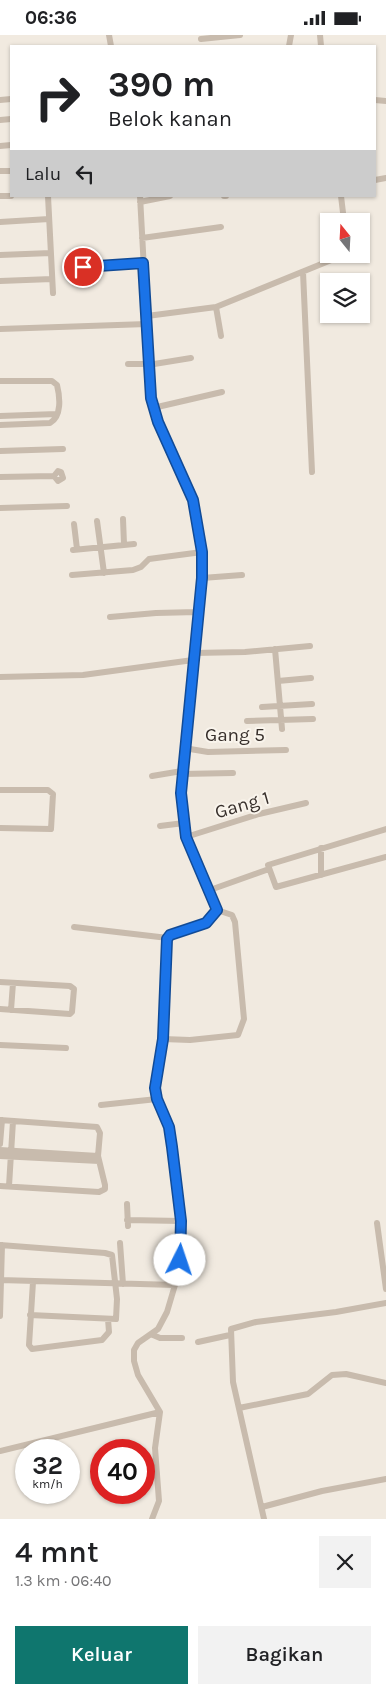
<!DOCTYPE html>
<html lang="id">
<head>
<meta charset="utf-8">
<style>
  :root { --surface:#fff; --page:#f2f2f2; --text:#202124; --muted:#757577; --accent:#0f766e }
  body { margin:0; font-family:Karla,sans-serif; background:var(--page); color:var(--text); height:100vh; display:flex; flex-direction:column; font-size:19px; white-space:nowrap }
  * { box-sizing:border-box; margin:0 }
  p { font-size:16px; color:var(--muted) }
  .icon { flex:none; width:28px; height:28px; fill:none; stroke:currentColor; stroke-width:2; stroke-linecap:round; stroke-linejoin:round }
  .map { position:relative; height:1484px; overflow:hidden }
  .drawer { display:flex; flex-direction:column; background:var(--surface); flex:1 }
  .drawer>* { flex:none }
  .top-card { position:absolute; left:10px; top:10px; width:366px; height:152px; border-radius:0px; box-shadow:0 1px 4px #0004; background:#fff; color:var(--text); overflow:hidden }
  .needle { width:32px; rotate:342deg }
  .controls { position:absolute; left:320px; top:178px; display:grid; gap:10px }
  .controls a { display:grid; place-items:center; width:50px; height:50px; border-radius:0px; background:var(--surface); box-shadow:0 1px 4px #0004; font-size:25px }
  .speed { position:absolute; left:15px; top:1404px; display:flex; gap:10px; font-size:25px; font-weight:700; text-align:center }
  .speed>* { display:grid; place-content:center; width:65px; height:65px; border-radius:50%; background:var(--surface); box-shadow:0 1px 4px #0004; line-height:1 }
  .speed small { font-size:12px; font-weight:400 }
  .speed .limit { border:8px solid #d22; background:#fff; color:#111 }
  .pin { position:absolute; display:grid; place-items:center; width:42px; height:42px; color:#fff; margin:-21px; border:2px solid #fff; border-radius:50%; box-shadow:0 1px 5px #0007 }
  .me { position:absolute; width:55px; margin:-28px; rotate:4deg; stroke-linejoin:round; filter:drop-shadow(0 0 4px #0008) }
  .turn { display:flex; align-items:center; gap:18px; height:105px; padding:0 15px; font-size:22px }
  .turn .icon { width:65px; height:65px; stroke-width:2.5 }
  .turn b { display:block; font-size:35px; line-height:42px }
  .then { display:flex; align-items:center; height:48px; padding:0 15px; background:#0003; gap:10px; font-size:19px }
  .round { display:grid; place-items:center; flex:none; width:52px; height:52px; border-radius:0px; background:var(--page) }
  .headline { display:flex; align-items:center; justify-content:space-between; height:85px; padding:0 15px }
  h1 { font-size:30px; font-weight:600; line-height:38px }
  .action { display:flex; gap:10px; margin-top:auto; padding:10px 15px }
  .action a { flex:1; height:58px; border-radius:0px; background:var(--accent); color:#fff; font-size:20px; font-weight:600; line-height:58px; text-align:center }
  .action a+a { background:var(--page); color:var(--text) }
  .status { display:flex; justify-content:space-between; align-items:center; height:35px; padding:0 25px; background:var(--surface); direction:ltr }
  .status svg { height:14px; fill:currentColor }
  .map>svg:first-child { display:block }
</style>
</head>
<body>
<div class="status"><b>06:36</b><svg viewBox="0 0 49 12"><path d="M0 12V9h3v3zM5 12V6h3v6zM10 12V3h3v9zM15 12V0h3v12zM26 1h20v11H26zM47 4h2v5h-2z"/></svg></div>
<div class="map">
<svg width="386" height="1484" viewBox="0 0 386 1484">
  <rect width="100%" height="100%" fill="#f1eae0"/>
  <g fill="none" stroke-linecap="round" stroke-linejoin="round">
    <path stroke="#c8bbad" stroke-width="6" d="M109 0 111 11
      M320 0 321 11
      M201 4 240 0
      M289 11 291 0
      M0 65 11 64
      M375 65 386 66
      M0 85 11 84
      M0 111 11 110
      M0 136H11
      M375 145 386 143
      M0 161H11
      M48 161 53 258
      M140 161 151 363C157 395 176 422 189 452 200 479 203 514 202 543L181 758 186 802 217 875 206 889 170 901 165 912 163 1004 155 1053 159 1071 169 1092 181 1186V1207L175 1250 167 1277 158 1294 138 1308 134 1315V1326L138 1340 160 1377 155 1413 159 1466 152 1484
      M224 161H226
      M341 161 344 186
      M140 167 170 161
      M0 187 49 184
      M142 203 221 192
      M0 220 51 218
      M67 233 143 228
      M303 237 312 437
      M0 246 52 244
      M216 272 221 301
      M147 281 216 272 346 219
      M0 294 147 289
      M128 329H148
      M148 330 191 323
      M0 346H52L57 350C60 362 62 381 50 388L0 390
      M153 373 222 357
      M0 381 57 379
      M0 416 63 414
      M0 442 54 441 58 436 61 437 63 443 58 446 54 441
      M0 473 67 471
      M123 484 124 509
      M97 486 104 538
      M74 489 77 514
      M73 515 134 509
      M72 540 133 535 141 532 149 524 202 517
      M202 543 242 540
      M110 582 156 578 197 577
      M275 614 282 694
      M194 618 245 617 310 611
      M0 642 83 640 193 625
      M278 646 311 643
      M262 672 312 669
      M247 686 313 684
      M184 713 208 717 286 715
      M182 739 233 738
      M152 741 182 736
      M0 755H48L53 759 51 794 0 793
      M160 791 184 788
      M386 794 268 830 276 852 386 822
      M186 802 259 779 306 768
      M321 813V840
      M210 855 269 834
      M74 892 168 903
      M0 947 70 951 74 954 72 977 70 979 0 974
      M11 975 13 948
      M163 1004 190 1005 238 1000 244 984 235 887 232 880 217 875
      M0 1010 66 1013
      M101 1070 157 1064
      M0 1085 97 1092 100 1098 98 1121 105 1150V1154L99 1157 0 1151
      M0 1109 2 1085
      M0 1115 98 1121
      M0 1121 99 1126
      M9 1151 13 1086
      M127 1169 128 1191
      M127 1185 181 1186
      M377 1188 386 1254
      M120 1208 123 1249
      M0 1210 105 1218 112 1220 117 1264 116 1284 30 1280
      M0 1245 175 1250
      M33 1247 29 1310 32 1314 102 1305 109 1297 108 1284
      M0 1281 2 1210
      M153 1300 160 1303H182
      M198 1307 230 1300
      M239 1373 308 1359 332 1340 346 1339 386 1348
      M0 1416 160 1377
      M262 1472 322 1456 386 1444
      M264 1484 233 1347 231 1294 256 1287 336 1277 386 1268"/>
  </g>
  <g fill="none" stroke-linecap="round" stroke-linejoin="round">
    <defs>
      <path id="route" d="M83 232 143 228 151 363 158 387 193 465 202 517V543L181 758 186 802 217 875 206 888 170 900 167 904 163 1004 155 1053 157 1064 169 1092 172 1112 181 1186 180 1225"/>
    </defs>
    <use href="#route" stroke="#114b97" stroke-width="12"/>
    <use href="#route" stroke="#1a73e8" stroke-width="9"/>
  </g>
  <g text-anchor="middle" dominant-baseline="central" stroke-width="4" stroke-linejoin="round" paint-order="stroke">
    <g font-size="19" fill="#372f2b" stroke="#f9f4ec">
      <text x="235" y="700">Gang 5</text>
      <text transform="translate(242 770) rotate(-16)">Gang 1</text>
    </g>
  </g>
</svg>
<div class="controls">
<a><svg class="needle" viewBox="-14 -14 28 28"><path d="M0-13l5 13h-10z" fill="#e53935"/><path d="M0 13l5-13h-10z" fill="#757577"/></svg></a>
<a><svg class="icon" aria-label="layers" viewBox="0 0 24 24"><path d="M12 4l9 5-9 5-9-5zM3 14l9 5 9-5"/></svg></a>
</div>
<div class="speed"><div>32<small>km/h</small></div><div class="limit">40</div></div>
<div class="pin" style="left:83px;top:232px;background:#d93025"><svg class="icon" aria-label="arrive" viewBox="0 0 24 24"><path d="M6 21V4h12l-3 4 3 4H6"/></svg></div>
<svg class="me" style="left:180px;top:1225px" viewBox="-20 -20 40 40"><circle r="19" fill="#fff"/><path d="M0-13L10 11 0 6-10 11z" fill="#1a73e8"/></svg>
<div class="top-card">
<div class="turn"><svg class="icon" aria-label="right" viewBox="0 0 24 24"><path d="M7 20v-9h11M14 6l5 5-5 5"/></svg><div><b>390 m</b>Belok kanan</div></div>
<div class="then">Lalu<svg class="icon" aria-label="left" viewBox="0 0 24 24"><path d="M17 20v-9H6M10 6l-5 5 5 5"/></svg></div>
</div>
</div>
<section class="drawer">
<div class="headline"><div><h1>4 mnt</h1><p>1.3 km · 06:40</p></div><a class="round"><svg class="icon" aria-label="close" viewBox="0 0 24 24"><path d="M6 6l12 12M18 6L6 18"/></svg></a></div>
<div class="action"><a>Keluar</a><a>Bagikan</a></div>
</section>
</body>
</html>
